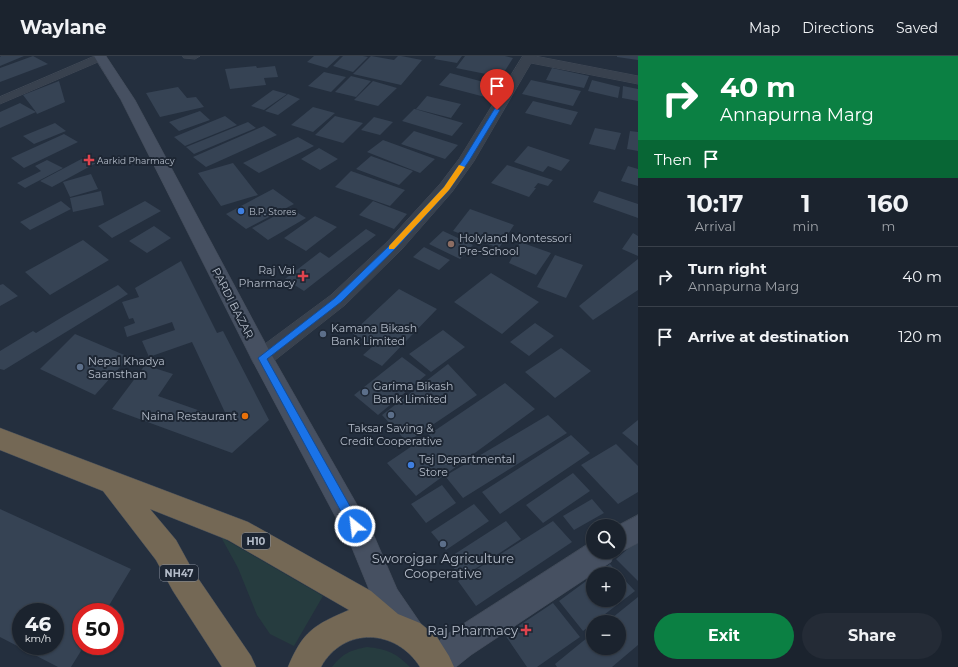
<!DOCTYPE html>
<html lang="en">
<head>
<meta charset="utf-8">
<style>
  :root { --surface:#1b232e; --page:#242b36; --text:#f1f3f6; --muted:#a0a4aa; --line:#39404a; --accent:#0b8043 }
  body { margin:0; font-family:Montserrat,sans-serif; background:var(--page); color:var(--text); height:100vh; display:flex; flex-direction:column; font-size:15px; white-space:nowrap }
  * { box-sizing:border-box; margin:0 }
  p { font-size:13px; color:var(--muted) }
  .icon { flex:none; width:22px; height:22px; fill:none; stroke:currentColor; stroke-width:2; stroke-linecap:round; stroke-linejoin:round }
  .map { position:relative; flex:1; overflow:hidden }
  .panel { display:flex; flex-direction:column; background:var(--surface); width:320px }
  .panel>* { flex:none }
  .hud { background:#0b8043; color:#fff; overflow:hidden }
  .buttons { position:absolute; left:586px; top:463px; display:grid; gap:8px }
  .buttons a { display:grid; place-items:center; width:40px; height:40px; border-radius:50%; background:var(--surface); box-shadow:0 1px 3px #0004,0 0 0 1px var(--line); font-size:20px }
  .speed { position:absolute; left:12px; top:547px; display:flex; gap:8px; font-size:20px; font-weight:700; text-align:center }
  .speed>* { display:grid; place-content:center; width:52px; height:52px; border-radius:50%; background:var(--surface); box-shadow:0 1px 3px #0004,0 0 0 1px var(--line); line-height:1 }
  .speed small { font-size:10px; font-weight:400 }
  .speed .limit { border:6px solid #d22; background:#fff; color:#111 }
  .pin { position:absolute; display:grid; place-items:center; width:34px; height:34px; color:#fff; margin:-41px -17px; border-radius:50% 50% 50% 0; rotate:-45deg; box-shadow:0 0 4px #0007 }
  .pin .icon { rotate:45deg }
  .me { position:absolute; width:44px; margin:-22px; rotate:331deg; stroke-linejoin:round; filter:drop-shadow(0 0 3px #0008) }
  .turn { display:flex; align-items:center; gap:14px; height:84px; padding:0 16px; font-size:18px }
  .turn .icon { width:52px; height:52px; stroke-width:2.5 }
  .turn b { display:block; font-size:28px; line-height:34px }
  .then { display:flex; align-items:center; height:38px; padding:0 16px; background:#0003; gap:8px; font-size:15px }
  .eta { display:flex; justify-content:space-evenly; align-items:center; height:68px; text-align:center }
  .eta b { font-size:24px; font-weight:700; line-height:28px }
  .primary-button { display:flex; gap:8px; margin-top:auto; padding:8px 16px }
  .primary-button a { flex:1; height:46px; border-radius:24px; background:var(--accent); color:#fff; font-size:16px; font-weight:700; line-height:46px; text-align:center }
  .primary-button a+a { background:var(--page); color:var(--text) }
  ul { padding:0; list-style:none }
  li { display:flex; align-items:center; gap:12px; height:60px; padding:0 16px; border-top:1px solid var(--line) }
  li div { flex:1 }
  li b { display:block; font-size:15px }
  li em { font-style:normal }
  header { display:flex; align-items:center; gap:24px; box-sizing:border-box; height:56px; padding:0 20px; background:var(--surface); border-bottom:1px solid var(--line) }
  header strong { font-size:19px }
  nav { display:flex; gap:22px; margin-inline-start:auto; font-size:14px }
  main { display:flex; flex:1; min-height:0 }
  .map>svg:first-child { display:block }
</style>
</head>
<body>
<header>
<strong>Waylane</strong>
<nav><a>Map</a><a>Directions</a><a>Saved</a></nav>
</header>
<main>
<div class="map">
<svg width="638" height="611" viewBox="0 0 638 611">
  <rect width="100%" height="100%" fill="#242f3e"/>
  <path fill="#263c3f" d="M221 481 323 540 294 590 270 578 257 559 238 512Z
    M367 591C387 593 396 597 410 611H332C343 597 351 594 367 591Z"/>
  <path fill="#364354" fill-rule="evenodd" d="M1 0H24L0 10V1Z
    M33 0 48 8 0 26V12Z
    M314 0H340L327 12 307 6Z
    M343 0H363L368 1 353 16 333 10Z
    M371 0 394 4 398 0H401L422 4 401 29 353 18Z
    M436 0H462L457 7 434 3Z
    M465 0H505L513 2 501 21 456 12Z
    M617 0H638V4L617 1Z
    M256 10 257 12 275 10 278 21 264 22 266 29 230 33 225 13Z
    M552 12 589 20 584 32 546 24Z
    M324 16 346 21 331 36 308 30Z
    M450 17 495 29 485 41 439 29Z
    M351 20 371 25 356 41 335 36Z
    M531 24 581 35 573 50 522 38Z
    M592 24 620 31 618 42 588 35Z
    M59 25 65 46 37 58 36 56 0 72V56L20 47 36 56 23 39Z
    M373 25 397 32 378 50 354 44Z
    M623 30 638 33V45L622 42Z
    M178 31 187 42 196 41 204 51 160 61 146 37Z
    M273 34 287 38 264 54 251 50Z
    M288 38 300 43 278 59 265 55Z
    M427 40 461 48 451 62 416 53Z
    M533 45 578 56 571 69 525 57Z
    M313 51 335 57 313 76 291 69Z
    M414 53H415L463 67 452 80 402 65Z
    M200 55 210 64 179 75 169 66Z
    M225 60 237 69 185 90 174 81Z
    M335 60 363 67 343 87 315 79Z
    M374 61 393 66 380 79 361 74Z
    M248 66 256 72 194 98 186 91Z
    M55 67 66 75 34 88 23 80Z
    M264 70 277 79 206 111 193 101Z
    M595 72 621 77 615 94 589 88Z
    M414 75 458 89 445 103 401 88Z
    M630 75 638 76V95L627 93Z
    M64 78 78 86 24 112 11 102Z
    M298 81 314 90 259 117 243 107Z
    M383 84 435 103 420 117 367 96Z
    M528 90 570 104 561 115 548 110 543 116 514 106Z
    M319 92 338 103 320 114 301 103Z
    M87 100 98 106 52 131 40 125Z
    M371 100 413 115 399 129 356 113Z
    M47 104 63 112 25 132 17 127 41 115 35 110Z
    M233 107 258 139 221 150 198 117Z
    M507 109 553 124 548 130 538 127 534 132H536L529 141 491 127Z
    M628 110 638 113V130L621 125Z
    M351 115 405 134 390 150 335 131Z
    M91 118 98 133 70 141 63 126Z
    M273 133 294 148 246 173 226 158Z
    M101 135 104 149 73 156 70 142Z
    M599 135 638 148V162L593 146Z
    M61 145 71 153 30 174 20 166Z
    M145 145 161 155 112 182 98 170Z
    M373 145 407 158 394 173 359 159Z
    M290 152 306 162 268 184 252 172Z
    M470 153 514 169 499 192 453 175Z
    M315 160 337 171 306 195 284 182Z
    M154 170 171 182 147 197 129 185Z
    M366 173 376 179 304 235 285 223 320 196 329 202Z
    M443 175 473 189 460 203 429 188Z
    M633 177 638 180V200L622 193Z
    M83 184 109 204 50 239 25 216Z
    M520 186 551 197 536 219 509 207Z
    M424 191 450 204 439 214 413 201Z
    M555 199 583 209 566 242 537 231Z
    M638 203V234L593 264 579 250Z
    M181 205 217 277 223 275 269 364 232 397 112 353 145 309 173 318 158 340 229 365 192 286 149 301 142 285 175 274 172 266 127 281 124 271 135 267 133 262 129 263 122 246 139 241 135 232Z
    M491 217 539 246 502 278 454 246Z
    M3 228 18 240 0 250V229Z
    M118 229 128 238 4 314 0 313V295L33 275 36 277 64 260 68 264 64 260Z
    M399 233 437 253 382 310 363 299 373 290 352 277Z
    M535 267 554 280 529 300 510 286Z
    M443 274 465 291 431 316 409 298Z
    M75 278 129 301 95 339 40 313Z
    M561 292 591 315 555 342 525 316Z
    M402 301 426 319 378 359 354 339Z
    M448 308 477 339 407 386 382 359Z
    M505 327 535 353 416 440 387 407Z
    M548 359 567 377 463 442 445 420Z
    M638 364V390L622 377Z
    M571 379 590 397 500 458 482 436Z
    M616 388 638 410V436L618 448 581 409Z
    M573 417 590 435 543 467 526 449Z
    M442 429 456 447 426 467 411 448Z
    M592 443 604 457 574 474 563 460Z
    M474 448 489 465 446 494 431 476Z
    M0 453 131 513 105 556H81V590H84L71 611H58L0 581ZM21 556H55V590H21Z
    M506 465 521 483 461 522 447 503Z
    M553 465 572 486 476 550 458 525Z
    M638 484V525L616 503Z
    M610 508 619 518H596Z
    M619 518 635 535 583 575 559 545 593 520V544H619Z
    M638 541V589L612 611H557L555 608 593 577V592H619V566H607Z
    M553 547 580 581 537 611H527L505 579Z"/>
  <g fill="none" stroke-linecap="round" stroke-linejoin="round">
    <defs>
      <path id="lane" d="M95 0 106 1 105 3 0 48V41Z
        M183 0H200L195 3 184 2Z"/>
      <path id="street" d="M523 0H535L638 20V28L531 7 474 105 452 136 402 193 345 249 270 308 262 310 254 308 251 302 254 296 331 239 388 185 440 128 459 103Z"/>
      <path id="secondary" d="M94 0H106L135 44 270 296 372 475 397 533 421 568 425 579 421 590 410 594 399 590 377 553 352 492 251 302 121 44Z
        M638 459V487L619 497 616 496H619V470H617Z
        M591 486H593V496H615L611 506 471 599 456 611H422L420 607 425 596 449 577Z"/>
      <path id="highway" d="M0 372 248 466 371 535 398 558 420 567 437 581 449 600 454 611H420C396 573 344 570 321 611H288C303 575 314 569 349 554L228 484 150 453 176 484 193 515 251 600 256 611H222L173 535 156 504 103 435 0 394Z"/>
    </defs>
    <use href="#lane" stroke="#414a57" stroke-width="1"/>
    <use href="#street" stroke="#414a57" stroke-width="1"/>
    <use href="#secondary" stroke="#414a57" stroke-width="1"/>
    <use href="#highway" stroke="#434c59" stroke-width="1"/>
    <use href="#lane" fill="#38414e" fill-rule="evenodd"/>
    <use href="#street" fill="#38414e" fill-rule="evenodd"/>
    <use href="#secondary" fill="#465061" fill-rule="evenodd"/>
    <use href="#highway" fill="#746855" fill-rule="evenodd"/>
  </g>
  <path fill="#1a73e8" stroke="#114b97" d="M495 52 500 54 469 105 449 134 397 191 341 246 267 303 359 466 360 470 359 474 355 476 351 474 258 302 335 242 392 187 444 131 463 104Z"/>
  <path fill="#f59e0b" d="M459 109 465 111 449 134 394 193H389V190L444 131Z"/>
  <g fill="#e0444e" stroke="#1d2633" stroke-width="1.5">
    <path d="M87 98h4v4h4v4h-4v4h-4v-4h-4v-4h4z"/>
    <path d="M301 214h4v4h4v4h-4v4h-4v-4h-4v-4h4z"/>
    <path d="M524 568h4v4h4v4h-4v4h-4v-4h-4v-4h4z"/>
  </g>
  <g fill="#3f7fe0" stroke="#1d2633" stroke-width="1.5">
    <circle cx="241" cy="155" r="4"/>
    <circle cx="411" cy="409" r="4"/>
  </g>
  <circle fill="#8d6e63" stroke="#1d2633" stroke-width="1.5" cx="451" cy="188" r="4"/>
  <g fill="#5c6f8a" stroke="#1d2633" stroke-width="1.5">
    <circle cx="323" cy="278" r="4"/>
    <circle cx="80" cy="311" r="4"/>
    <circle cx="365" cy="336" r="4"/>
    <circle cx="391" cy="359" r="4"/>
    <circle cx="443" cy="488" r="4"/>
  </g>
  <circle fill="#e8710a" stroke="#1d2633" stroke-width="1.5" cx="245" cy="360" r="4"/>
  <g text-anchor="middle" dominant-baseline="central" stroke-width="4" stroke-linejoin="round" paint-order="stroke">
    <g font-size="9" fill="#b4bcc9" stroke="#1d2633" text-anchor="start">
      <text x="97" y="104">Aarkid Pharmacy</text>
      <text x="249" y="155">B.P. Stores</text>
    </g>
    <g fill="#1d2633" stroke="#878f9c" stroke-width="1">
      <rect x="242" y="477" width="28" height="16" rx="3"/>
      <rect x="160" y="509" width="38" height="16" rx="3"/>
    </g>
    <g font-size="10" font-weight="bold" fill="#b4bcc9">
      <text x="256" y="485">H10</text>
      <text x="179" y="517">NH47</text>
    </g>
    <g font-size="11" fill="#b4bcc9" stroke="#1d2633" text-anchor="start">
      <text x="459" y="182">Holyland Montessori<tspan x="459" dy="13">Pre-School</tspan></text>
      <text x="295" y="214" text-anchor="end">Raj Vai<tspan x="295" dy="13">Pharmacy</tspan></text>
      <text x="331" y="272">Kamana Bikash<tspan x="331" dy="13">Bank Limited</tspan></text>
      <text x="88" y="305">Nepal Khadya<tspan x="88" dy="13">Saansthan</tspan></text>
      <text x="373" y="330">Garima Bikash<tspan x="373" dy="13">Bank Limited</tspan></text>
      <text x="237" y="360" text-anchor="end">Naina Restaurant</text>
      <text x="391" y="372" text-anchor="middle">Taksar Saving &amp;<tspan x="391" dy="13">Credit Cooperative</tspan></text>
      <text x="419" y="403">Tej Departmental<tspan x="419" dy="13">Store</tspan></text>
    </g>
    <g font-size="11" fill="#b4bcc9" stroke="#1d2633">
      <text transform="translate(233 247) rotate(63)">PARDI BAZAR</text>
    </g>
    <g font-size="13" fill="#b4bcc9" stroke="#1d2633">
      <text x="443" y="502">Sworojgar Agriculture<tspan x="443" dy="15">Cooperative</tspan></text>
      <text x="518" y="574" text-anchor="end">Raj Pharmacy</text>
    </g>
  </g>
</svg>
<div class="buttons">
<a><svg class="icon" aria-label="search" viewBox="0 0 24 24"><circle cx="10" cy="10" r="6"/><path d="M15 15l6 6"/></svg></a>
<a>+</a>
<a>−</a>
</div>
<div class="speed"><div>46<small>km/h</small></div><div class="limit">50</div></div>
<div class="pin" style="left:497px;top:54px;background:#d93025"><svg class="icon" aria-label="arrive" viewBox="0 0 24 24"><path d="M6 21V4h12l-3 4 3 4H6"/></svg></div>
<svg class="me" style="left:355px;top:470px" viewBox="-20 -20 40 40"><circle r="17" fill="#1a73e8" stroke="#fff" stroke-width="3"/><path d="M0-11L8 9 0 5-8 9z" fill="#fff"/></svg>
</div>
<section class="panel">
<div class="hud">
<div class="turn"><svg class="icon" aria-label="right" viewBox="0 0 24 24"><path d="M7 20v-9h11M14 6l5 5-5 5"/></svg><div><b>40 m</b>Annapurna Marg</div></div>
<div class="then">Then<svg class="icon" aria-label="arrive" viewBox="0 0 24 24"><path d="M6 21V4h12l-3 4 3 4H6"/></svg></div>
</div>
<div class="eta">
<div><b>10:17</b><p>Arrival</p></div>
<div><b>1</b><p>min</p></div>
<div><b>160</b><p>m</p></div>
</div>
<ul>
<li><svg class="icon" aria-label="right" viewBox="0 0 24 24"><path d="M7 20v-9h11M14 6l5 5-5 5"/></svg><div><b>Turn right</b><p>Annapurna Marg</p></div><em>40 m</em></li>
<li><svg class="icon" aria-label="arrive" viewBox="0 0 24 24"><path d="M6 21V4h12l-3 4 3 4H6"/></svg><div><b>Arrive at destination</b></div><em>120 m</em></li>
</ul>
<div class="primary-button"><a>Exit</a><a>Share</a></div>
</section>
</main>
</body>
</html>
